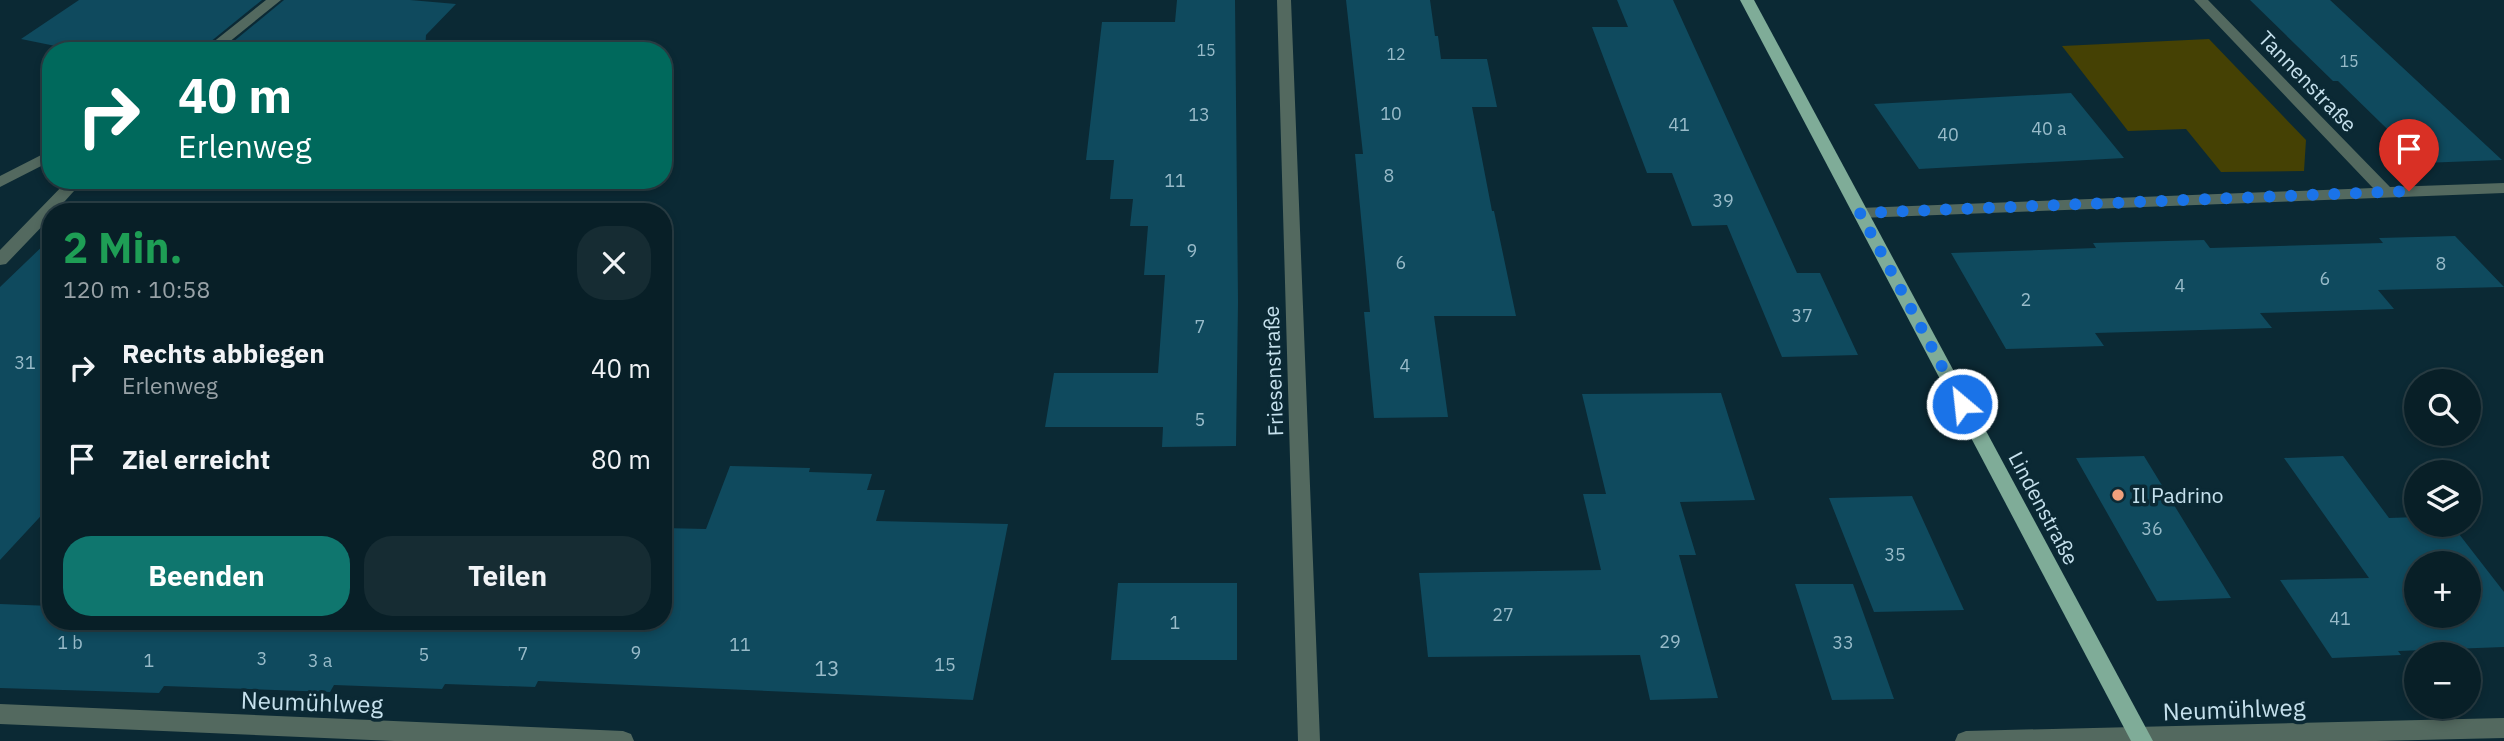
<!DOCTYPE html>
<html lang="de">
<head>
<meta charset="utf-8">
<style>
  :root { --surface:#081f27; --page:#162c33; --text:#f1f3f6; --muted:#98a2a7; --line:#293d44; --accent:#0f766e }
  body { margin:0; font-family:"IBM Plex Sans",sans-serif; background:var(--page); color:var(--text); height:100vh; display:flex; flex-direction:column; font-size:26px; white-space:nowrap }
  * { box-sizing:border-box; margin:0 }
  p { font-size:23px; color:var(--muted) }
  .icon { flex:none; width:38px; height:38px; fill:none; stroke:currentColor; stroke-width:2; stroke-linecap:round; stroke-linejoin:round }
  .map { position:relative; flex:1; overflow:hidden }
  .panel { position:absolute; left:42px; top:203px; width:630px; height:427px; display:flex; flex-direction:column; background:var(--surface); border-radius:28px; box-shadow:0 4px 10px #0003,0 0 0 2px var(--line) }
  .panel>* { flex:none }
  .banner { position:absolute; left:42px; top:42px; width:630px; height:147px; border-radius:28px; box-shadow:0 4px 10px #0003,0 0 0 2px var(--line); background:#00695c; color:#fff; overflow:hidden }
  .fabs { position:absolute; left:2404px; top:369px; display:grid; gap:14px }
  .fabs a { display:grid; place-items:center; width:77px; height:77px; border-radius:50%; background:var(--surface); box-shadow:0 4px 10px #0003,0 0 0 2px var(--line); font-size:35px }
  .pin { position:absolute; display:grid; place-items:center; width:60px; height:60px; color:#fff; margin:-72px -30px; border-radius:50% 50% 50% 0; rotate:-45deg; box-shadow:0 0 7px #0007 }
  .pin .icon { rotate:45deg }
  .me { position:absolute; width:77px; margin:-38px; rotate:332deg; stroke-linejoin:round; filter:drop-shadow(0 0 5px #0008) }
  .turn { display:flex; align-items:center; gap:24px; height:147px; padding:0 21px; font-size:32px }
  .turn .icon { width:91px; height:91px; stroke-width:2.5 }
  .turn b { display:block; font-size:49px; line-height:60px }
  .round { display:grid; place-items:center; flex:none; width:74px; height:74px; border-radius:28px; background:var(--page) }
  .headline { display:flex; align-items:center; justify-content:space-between; height:119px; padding:0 21px }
  h1 { font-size:42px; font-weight:700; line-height:52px; color:#1e9e55 }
  .cta { display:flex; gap:14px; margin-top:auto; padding:14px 21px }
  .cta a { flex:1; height:80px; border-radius:28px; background:var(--accent); color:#fff; font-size:28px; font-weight:700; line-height:80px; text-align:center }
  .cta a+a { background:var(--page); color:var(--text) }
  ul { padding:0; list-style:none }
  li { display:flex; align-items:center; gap:21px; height:91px; padding:0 21px }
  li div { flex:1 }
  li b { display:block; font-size:26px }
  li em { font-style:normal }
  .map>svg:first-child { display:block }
</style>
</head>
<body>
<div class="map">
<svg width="2504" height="741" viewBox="0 0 2504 741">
  <rect width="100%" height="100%" fill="#0b2934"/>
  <path fill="#454104" d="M2209 39 2306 140 2304 171 2221 172 2186 129 2128 131 2062 46Z"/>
  <path fill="#0f4a5e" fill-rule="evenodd" d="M79 0H262L199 51H80L21 39Z
    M284 0H410L456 4 426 35 425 51H222Z
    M1177 0H1235L1238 302 1236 446 1162 447 1163 427H1045L1054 373H1158L1165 275H1144L1148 226H1130L1133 199H1110L1114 160H1086L1102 22H1175Z
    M1346 0H1430L1435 36H1438L1441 59H1487L1497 107H1472L1492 211H1494L1516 316H1434L1448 417 1374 418 1364 312H1370L1355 154H1363Z
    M1617 0H1673L1797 273H1820L1858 355 1782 357 1727 225 1692 226 1672 173H1647L1592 27H1628Z
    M2250 0H2330L2502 160 2422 163 2338 81H2333Z
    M2071 93 2124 158 1919 169 1874 104Z
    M2455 236 2504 287 2378 290 2394 309 2260 313 2272 328 2095 333 2104 346 2006 349 1951 253 2096 248 2093 243 2204 240 2210 248 2383 243 2379 238Z
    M51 238V505L0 560V287Z
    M1721 393 1755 500 1680 502 1696 555H1679L1718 698 1650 700 1640 655 1428 657 1419 573 1601 570 1583 494H1606L1582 394Z
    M2144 456 2231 598 2157 601 2076 458Z
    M2343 456 2389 518 2417 517V525H2452L2504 592V647L2398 651 2401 655 2332 658 2280 580 2369 578 2284 458ZM2417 564H2469V616H2417Z
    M730 466 810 468 809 472 872 474 867 490H885L876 521 1008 524 973 700 538 681 535 687 445 684 442 689 334 685 330 692 164 686 159 693 0 688V604L51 606V621H206L204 624 310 628 315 621H663V528L706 529Z
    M1912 496 1964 610 1874 612 1829 498Z
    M1118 583H1237V660H1111Z
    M1795 584H1853L1894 699 1832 700Z"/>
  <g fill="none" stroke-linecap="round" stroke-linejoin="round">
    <path fill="#53695f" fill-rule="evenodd" d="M266 0H281L218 51H202Z
      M1277 0H1291L1320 741H1298Z
      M2194 0H2208L2390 187 2504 183V193L1860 218 1852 213 1860 208 2373 188Z
      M51 150V161L0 187V176Z
      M68 180H84L55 212H51V217L6 264 0 265V250Z
      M0 704 623 731 631 734 634 741H394L0 724Z
      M2504 718V738L2376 741H1955L1958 734 1966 731Z"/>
    <path fill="#7fac98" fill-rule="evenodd" d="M1740 0H1754L2153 741H2131Z"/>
  </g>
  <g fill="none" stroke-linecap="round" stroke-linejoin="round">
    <path stroke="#1a73e8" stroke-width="12" stroke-dasharray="0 21.6" d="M1962 404 1860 213 2409 191"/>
  </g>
  <circle fill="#f1a17c" stroke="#0b2934" stroke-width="2.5" cx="2118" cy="495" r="7"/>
  <g text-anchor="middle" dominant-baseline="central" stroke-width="7" stroke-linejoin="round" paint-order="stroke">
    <g font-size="16" fill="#98bbc9">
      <text x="1206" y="50">15</text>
      <text x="1396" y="54">12</text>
      <text x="2349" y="61">15</text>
    </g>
    <g font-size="18" fill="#98bbc9">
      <text x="1391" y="113">10</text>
      <text x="1199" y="114">13</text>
      <text x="1679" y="124">41</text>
      <text x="2049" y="128">40 a</text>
      <text x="1948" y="134">40</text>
      <text x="1389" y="175">8</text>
      <text x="1175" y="180">11</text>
      <text x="1723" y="200">39</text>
      <text x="1192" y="250">9</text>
      <text x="1401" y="262">6</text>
      <text x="2441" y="263">8</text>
      <text x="2325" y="278">6</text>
      <text x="2180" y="285">4</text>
      <text x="2026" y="299">2</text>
      <text x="1802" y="315">37</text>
      <text x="1200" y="326">7</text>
      <text x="25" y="362">31</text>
      <text x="1405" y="365">4</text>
      <text x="1200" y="419">5</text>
      <text x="2152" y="528">36</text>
      <text x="1895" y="554">35</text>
      <text x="1503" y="614">27</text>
      <text x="2340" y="618">41</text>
      <text x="1175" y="622">1</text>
      <text x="1670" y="641">29</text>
      <text x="70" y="642">1 b</text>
      <text x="1843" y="642">33</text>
      <text x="740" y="644">11</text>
      <text x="636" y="652">9</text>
      <text x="523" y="653">7</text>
      <text x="424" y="654">5</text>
      <text x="262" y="658">3</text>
      <text x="149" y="660">1</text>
      <text x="320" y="660">3 a</text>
      <text x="945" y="664">15</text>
    </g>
    <g font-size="21" fill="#c6e1ed" stroke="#0b2934">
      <text transform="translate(2308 81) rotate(46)">Tannenstraße</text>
      <text transform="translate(1273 371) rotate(-92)">Friesenstraße</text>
      <text transform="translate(2044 508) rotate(62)">Lindenstraße</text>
    </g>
    <g font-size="21" fill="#c6e1ed" stroke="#0b2934" text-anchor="start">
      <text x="2132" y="495">Il Padrino</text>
    </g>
    <g font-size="21" fill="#98bbc9">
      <text x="827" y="668">13</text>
    </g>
    <g font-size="24" fill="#c6e1ed" stroke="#0b2934">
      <text transform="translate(312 702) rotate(2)">Neumühlweg</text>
      <text transform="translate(2234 709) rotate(-2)">Neumühlweg</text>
    </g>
  </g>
</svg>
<div class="fabs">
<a><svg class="icon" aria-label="search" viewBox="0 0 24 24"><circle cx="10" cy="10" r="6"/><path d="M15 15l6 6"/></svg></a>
<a><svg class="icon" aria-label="layers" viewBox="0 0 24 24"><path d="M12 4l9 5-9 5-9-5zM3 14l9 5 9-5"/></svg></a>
<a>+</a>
<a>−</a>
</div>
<div class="pin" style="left:2409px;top:191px;background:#d93025"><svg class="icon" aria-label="arrive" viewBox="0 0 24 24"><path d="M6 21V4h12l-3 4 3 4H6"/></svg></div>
<svg class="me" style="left:1962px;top:404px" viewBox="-20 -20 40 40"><circle r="17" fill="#1a73e8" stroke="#fff" stroke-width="3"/><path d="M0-11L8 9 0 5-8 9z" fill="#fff"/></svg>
<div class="banner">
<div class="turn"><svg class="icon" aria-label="right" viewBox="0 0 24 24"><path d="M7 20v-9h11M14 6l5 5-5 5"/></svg><div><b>40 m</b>Erlenweg</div></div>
</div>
<section class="panel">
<div class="headline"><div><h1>2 Min.</h1><p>120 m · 10:58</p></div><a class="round"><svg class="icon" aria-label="close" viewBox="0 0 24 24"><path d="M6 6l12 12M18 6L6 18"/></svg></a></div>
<ul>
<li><svg class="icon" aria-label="right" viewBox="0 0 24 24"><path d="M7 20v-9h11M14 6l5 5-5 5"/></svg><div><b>Rechts abbiegen</b><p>Erlenweg</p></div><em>40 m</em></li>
<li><svg class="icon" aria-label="arrive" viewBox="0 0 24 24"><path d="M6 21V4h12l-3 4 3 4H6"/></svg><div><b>Ziel erreicht</b></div><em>80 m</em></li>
</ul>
<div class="cta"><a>Beenden</a><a>Teilen</a></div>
</section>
</div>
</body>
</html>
